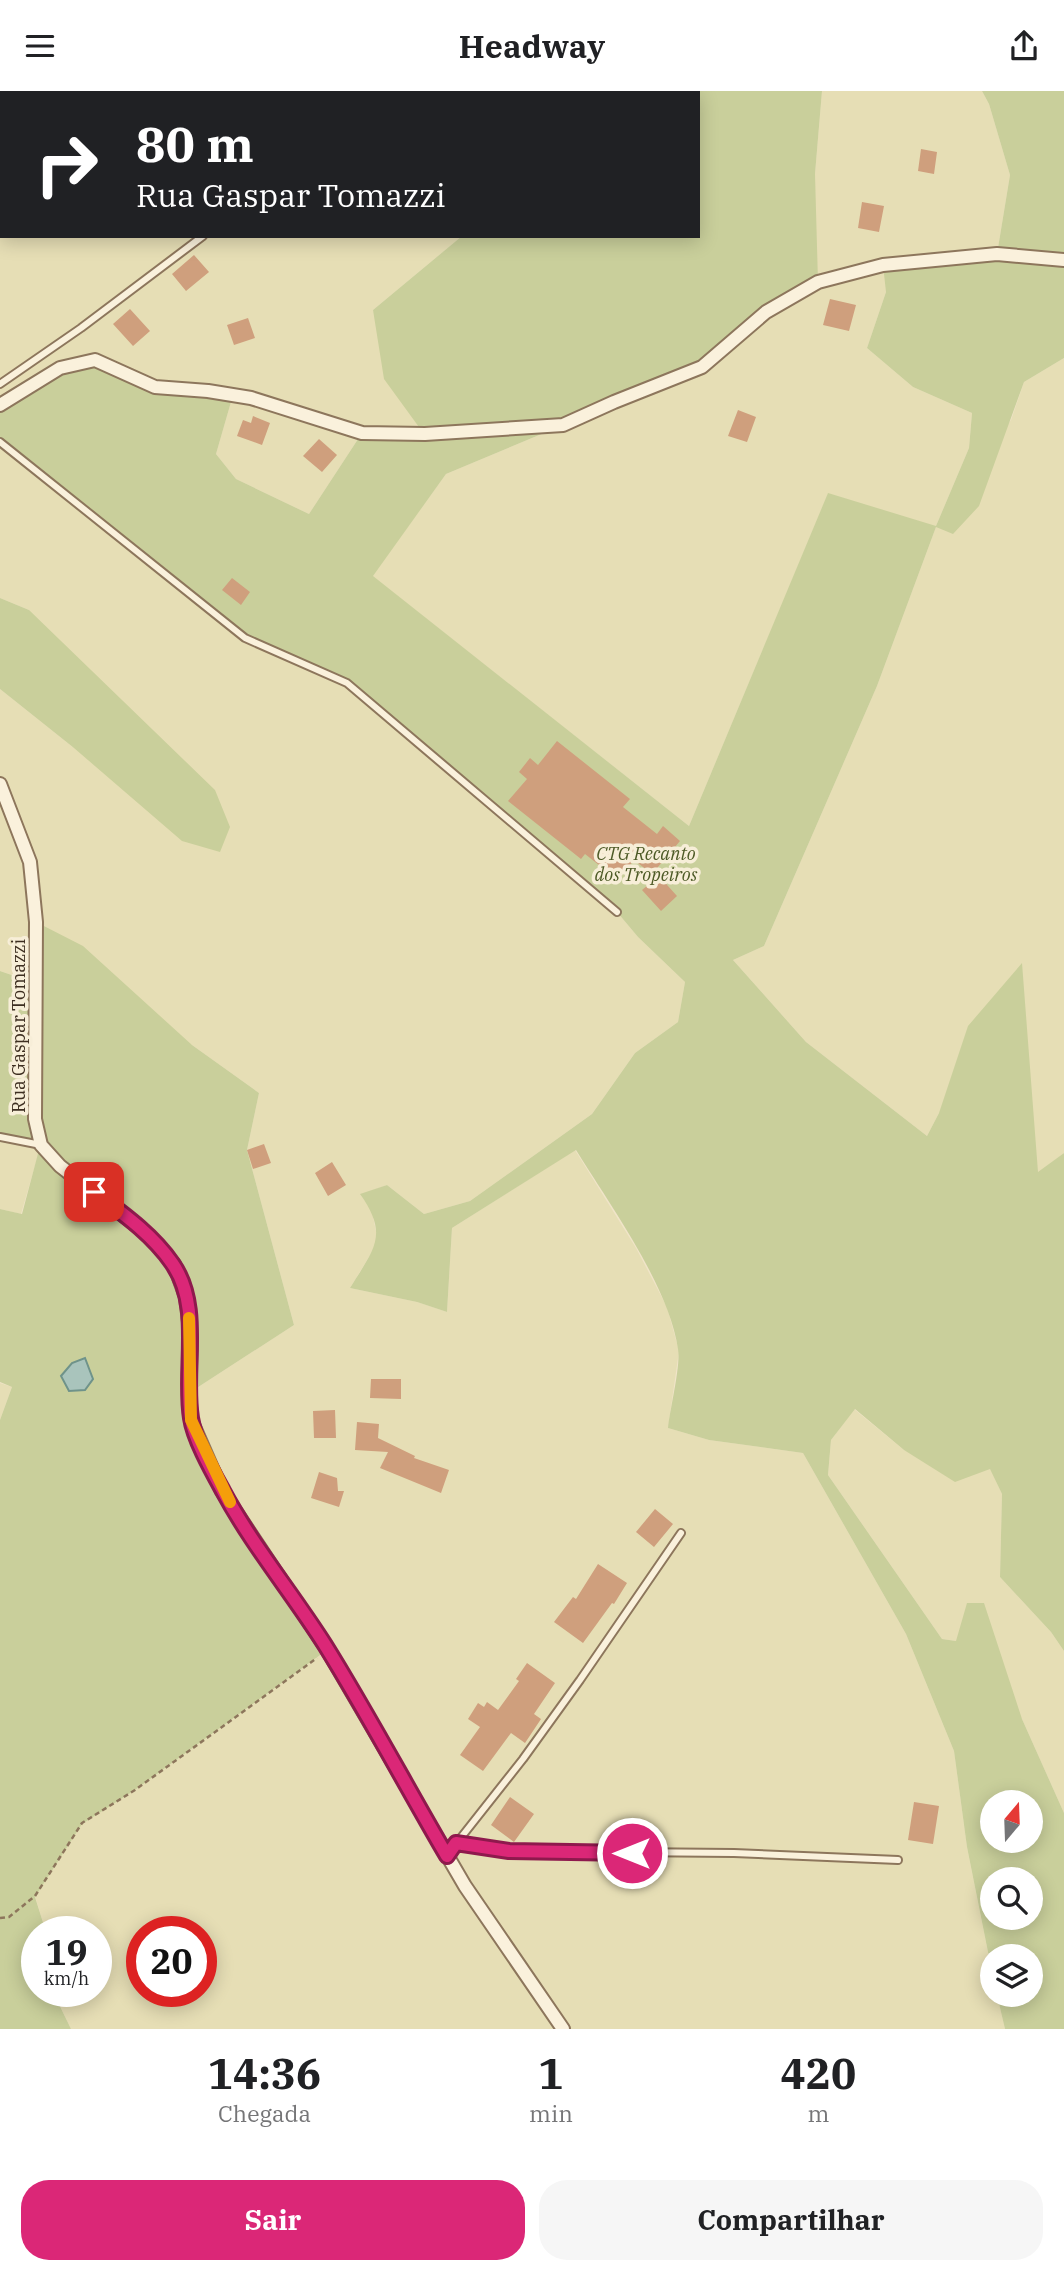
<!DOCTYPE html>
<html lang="pt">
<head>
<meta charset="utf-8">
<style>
  :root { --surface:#fff; --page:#f6f6f6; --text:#202124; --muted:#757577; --accent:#db2777 }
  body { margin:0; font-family:"IBM Plex Serif",serif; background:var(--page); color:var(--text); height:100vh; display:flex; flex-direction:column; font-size:26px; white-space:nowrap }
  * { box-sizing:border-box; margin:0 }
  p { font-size:23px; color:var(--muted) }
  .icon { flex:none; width:38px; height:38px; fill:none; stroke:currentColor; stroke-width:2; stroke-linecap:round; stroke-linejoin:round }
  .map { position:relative; height:1938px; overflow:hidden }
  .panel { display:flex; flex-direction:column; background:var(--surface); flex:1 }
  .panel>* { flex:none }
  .banner { position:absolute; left:0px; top:0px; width:700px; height:147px; box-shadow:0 4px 18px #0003; background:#202124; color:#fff; overflow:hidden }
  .needle { width:46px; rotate:19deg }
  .buttons { position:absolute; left:980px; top:1699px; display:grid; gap:14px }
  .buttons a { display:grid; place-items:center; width:63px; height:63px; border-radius:50%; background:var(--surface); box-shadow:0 4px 18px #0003; font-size:35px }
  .speed { position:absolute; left:21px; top:1825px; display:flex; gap:14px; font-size:35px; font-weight:700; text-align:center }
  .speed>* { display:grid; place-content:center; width:91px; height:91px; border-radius:50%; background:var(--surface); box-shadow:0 4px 18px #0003; line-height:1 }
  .speed small { font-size:18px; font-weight:400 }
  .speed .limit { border:10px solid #d22; background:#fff; color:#111 }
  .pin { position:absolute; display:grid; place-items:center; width:60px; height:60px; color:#fff; margin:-30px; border-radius:14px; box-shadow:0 4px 10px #0006 }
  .me { position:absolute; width:77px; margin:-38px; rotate:270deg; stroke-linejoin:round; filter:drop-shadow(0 0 5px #0008) }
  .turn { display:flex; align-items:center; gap:24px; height:147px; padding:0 21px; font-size:32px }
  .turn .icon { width:91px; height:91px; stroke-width:2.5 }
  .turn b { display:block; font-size:49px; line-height:60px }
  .eta { display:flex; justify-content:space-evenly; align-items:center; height:119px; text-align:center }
  .eta b { font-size:42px; font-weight:700; line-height:49px }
  .primary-button { display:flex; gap:14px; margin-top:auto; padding:14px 21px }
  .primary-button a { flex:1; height:80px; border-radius:28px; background:var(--accent); color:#fff; font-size:28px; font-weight:700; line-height:80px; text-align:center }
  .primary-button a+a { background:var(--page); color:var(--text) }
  header { display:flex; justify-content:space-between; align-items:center; height:91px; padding:0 21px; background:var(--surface); font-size:32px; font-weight:700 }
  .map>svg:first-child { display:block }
</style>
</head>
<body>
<header><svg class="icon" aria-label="menu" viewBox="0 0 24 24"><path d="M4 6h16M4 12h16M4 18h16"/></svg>Headway<svg class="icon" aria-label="share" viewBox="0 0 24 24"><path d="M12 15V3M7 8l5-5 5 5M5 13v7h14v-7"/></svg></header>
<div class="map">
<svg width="1064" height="1938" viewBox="0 0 1064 1938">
  <rect width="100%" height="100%" fill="#f0e4c8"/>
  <path fill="#e6deb5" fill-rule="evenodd" d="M0 0 385 2H2V145H462L373 219 425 343 362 342 309 423 236 388 216 363 233 304 0 314Z
    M388 0H650L386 2Z
    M822 0H982L989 13 1010 84 997 163 886 201 867 257 913 296 972 322 969 357 936 435 1011 329 1024 291 1064 267V1062L1038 1082 939 1022 927 1045 806 951 733 869 764 855 877 595 936 436 828 403 689 735 372 485 446 383 563 334 815 83Z
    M0 351 347 592 617 821 638 846 685 891 678 931 635 962 592 1023 470 1110 424 1123 387 1094 361 1104 372 1120 378 1151 350 1197 417 1211 447 1221 452 1137 575 1059 636 1157 667 1216 679 1260 668 1337 709 1349 803 1362 906 1543 954 1660 967 1756 992 1881V1904H997L1005 1938H71L53 1901 96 1900V1841H46L35 1805 82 1732 135 1699 327 1559 249 1442 199 1349 189 1302 294 1234 247 1059 259 1002 192 954 36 892 0 880V598L74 657 29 519 0 507ZM142 1841H201V1900H142Z
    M0 1046 41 1054 21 1123 0 1118Z
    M0 1292 12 1296 0 1329Z
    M854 1318 904 1359 990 1377 1002 1403 1000 1486 1051 1541 1064 1560V1722L1022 1628 956 1550 942 1548 828 1384 831 1349Z"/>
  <path fill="#c9cf9b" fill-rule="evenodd" d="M650 0H822L815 83 818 191 766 221 702 276 446 383 373 485 689 735 828 402 936 435 969 357 972 322 913 296 867 257 886 201 883 174 997 163 1010 84 989 13 982 0H1064V267L1024 291 979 415 953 443 936 436 877 595 764 855 733 869 806 951 927 1045 939 1022 968 935 1022 872 1038 1081 1064 1062V1560L1051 1541 1000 1486 1002 1403 990 1378 955 1391 904 1359 855 1318 831 1349 828 1384 942 1548 956 1550 967 1512H984L1022 1628 1064 1722V1938H1005L997 1904H1031V1866H992V1881L967 1756 954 1660 906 1543 803 1362 709 1349 668 1337C670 1318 681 1274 678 1258 669 1195 610 1114 576 1059L452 1137 447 1221 417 1211 350 1197C373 1159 390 1145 360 1103L387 1094 424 1123 470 1110 592 1023 635 962 678 931 685 891 638 846 617 821 347 592 245 547 0 351V314L60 277 95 269 155 296 233 304 216 363 236 388 309 423 362 342 424 343 384 288 373 219 462 145H698V2H649ZM992 1712H1031V1750H992ZM992 1788H1031V1827H992Z
    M0 507 29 519 215 699 230 736 220 761 182 750 74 657 0 598Z
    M36 831 83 855 192 954 259 1002 247 1059 294 1234 189 1302 191 1329 222 1400 327 1559 135 1699 82 1733 35 1806 46 1841H37V1900L53 1901 71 1938H0V1329L12 1296 0 1291V1118L22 1123 40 1055 0 1046V880L35 892Z"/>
  <path fill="#a9c4bc" stroke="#6f938a" stroke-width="2" d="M85 1267 93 1288 85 1299 69 1300 61 1285 72 1272Z"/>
  <path fill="#cf9f7d" d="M921 58 937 61 934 83 918 80Z
    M862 111 884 115 879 141 858 137Z
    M194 164 209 181 186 200 172 183Z
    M830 208 856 214 849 240 823 234Z
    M130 218 150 240 133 255 113 233Z
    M248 227 255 247 234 254 227 234Z
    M738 319 756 326 747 351 728 345Z
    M253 325 270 332 262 354 237 345 243 329 251 332Z
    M319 348 337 364 322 381 303 365Z
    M232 487 250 501 241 514 222 499Z
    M557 650 630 708 623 716 657 743 663 735 680 750 652 783 634 769 618 789 585 763 581 768 508 710 527 688 519 681 530 667 538 674Z
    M659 785 677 805 661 820 642 799Z
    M264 1053 271 1072 253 1078 247 1059Z
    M332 1071 346 1094 328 1105 315 1082Z
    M371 1288H401V1308L370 1307Z
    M335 1319 336 1347H314L313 1320Z
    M357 1331 379 1333 378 1347 415 1365 414 1367 449 1379 441 1402 380 1377 388 1361 355 1359Z
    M319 1381 337 1387 338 1400H344L339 1416 311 1407Z
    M655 1418 673 1433 654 1456 636 1441Z
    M598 1473 627 1492 614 1513 612 1512 583 1552 554 1531 573 1506 576 1508Z
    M527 1572 555 1592 534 1623 541 1628 525 1652 511 1642 483 1680 460 1664 480 1636 468 1628 478 1612 484 1616 487 1611 498 1619 519 1590 516 1588Z
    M510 1706 534 1723 514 1751 491 1734Z
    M914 1711 939 1715 933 1753 908 1749Z"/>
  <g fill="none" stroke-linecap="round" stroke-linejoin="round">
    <defs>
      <path id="lane" d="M386 2 388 0
        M0 293 81 237 203 145
        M0 351 245 547 347 592 617 821
        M0 1046 41 1054
        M456 1752 509 1760 734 1762 898 1769
        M448 1763 523 1668 580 1589 681 1442"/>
      <path id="street" d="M0 314 60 277 95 269 155 296 208 300 251 307 362 342 425 343 563 334 614 311 702 276 766 221 818 191 883 174 997 163 1064 169
        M0 693 30 771 36 831 35 1028 41 1054 60 1075 146 1142 174 1173 186 1206 191 1247 189 1302 191 1329 222 1400 325 1555 465 1795 563 1938"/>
    </defs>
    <use href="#lane" stroke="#8d765c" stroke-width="10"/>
    <use href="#street" stroke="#8d765c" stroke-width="16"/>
    <path stroke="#8d765c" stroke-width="2.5" stroke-dasharray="5 3.5" stroke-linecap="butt" d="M0 1827 9 1826 35 1805 82 1732 135 1699 317 1567"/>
    <use href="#lane" stroke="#faf1dc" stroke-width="6"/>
    <use href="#street" stroke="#faf1dc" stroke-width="12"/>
  </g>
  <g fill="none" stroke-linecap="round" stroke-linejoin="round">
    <defs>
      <path id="route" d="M94 1101C122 1122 152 1143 172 1172 203 1215 183 1278 191 1327 194 1348 212 1380 223 1400 252 1454 292 1502 325 1554 368 1623 406 1695 447 1765L456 1752 509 1760 632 1762"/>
    </defs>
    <use href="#route" stroke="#8e194d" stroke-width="18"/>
    <use href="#route" stroke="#db2777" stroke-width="12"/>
    <path stroke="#f59e0b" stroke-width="12" d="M189 1227 191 1329 230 1411"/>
  </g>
  <g text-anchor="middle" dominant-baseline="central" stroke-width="7" stroke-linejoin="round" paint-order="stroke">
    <g font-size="18" font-style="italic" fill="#4d5a26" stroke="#f7eed8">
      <text x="646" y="762">CTG Recanto<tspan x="646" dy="21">dos Tropeiros</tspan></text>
    </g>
    <g font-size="18" fill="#3d2e20" stroke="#f7eed8">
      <text transform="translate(18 935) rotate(-90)">Rua Gaspar Tomazzi</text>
    </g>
  </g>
</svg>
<div class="buttons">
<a><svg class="needle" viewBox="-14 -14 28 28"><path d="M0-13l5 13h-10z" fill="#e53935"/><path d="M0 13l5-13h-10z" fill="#757577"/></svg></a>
<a><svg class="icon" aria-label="search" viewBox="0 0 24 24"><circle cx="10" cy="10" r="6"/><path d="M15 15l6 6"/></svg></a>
<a><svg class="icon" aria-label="layers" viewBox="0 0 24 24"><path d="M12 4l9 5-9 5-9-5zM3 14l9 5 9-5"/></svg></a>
</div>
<div class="speed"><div>19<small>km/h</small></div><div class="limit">20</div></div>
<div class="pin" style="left:94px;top:1101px;background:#d93025"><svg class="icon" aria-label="arrive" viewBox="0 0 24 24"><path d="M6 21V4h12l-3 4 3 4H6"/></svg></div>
<svg class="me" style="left:632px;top:1762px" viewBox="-20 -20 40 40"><circle r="17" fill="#db2777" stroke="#fff" stroke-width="3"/><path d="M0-11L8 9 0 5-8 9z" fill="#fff"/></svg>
<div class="banner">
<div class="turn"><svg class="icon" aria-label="right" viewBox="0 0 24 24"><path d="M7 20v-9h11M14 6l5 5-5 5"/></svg><div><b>80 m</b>Rua Gaspar Tomazzi</div></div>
</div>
</div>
<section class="panel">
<div class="eta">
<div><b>14:36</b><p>Chegada</p></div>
<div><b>1</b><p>min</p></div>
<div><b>420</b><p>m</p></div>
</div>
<div class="primary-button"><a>Sair</a><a>Compartilhar</a></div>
</section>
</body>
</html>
